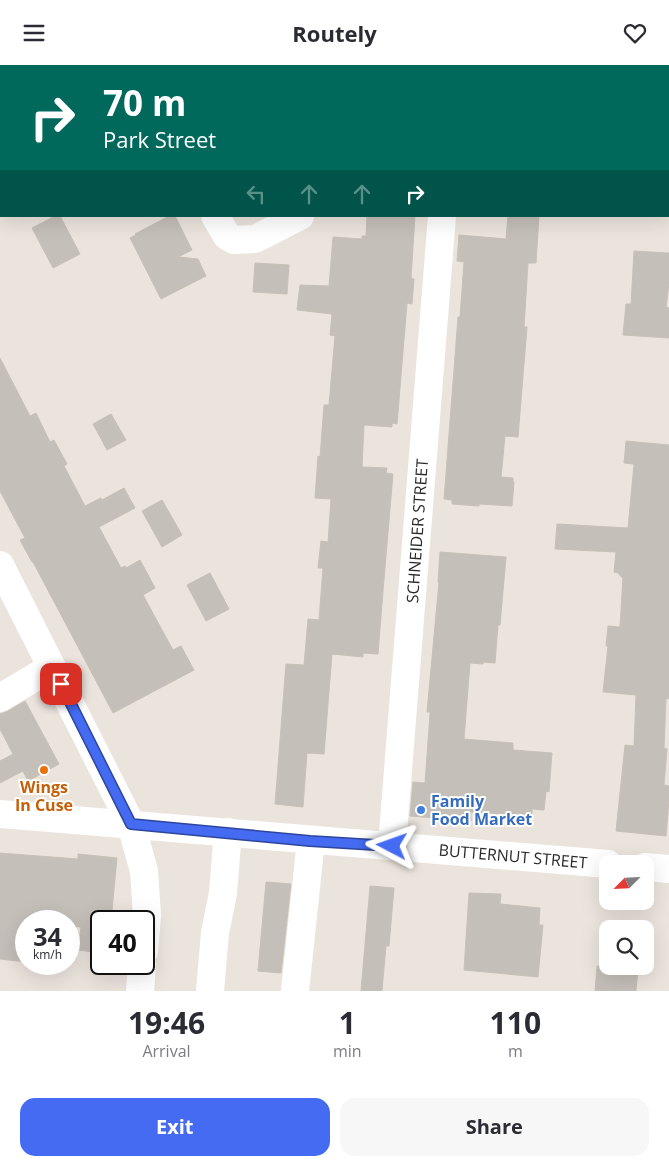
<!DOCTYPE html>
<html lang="en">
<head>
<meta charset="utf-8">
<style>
  :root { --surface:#fff; --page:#f7f7f7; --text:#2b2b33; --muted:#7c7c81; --accent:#446bf1 }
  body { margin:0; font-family:"Open Sans",sans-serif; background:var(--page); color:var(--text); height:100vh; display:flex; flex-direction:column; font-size:19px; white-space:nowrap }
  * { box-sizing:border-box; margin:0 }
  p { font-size:16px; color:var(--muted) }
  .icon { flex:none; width:28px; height:28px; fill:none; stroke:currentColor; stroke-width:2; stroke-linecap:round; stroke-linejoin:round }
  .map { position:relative; height:926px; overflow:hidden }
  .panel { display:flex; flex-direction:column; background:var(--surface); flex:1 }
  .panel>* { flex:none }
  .top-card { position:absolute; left:0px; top:0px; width:670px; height:152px; box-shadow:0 5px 20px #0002; background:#00695c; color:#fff; overflow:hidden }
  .needle { width:32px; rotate:246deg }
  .buttons { position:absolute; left:599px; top:790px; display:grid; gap:10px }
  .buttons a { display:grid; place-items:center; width:55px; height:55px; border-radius:10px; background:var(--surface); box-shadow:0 5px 20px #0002; font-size:25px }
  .speed { position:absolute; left:15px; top:845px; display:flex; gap:10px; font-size:25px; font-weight:700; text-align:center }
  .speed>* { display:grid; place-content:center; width:65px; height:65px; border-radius:50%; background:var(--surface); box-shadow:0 5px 20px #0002; line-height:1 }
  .speed small { font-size:12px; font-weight:400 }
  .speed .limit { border:2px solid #111; border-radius:8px; background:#fff; color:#111 }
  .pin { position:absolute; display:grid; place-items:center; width:42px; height:42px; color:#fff; margin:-21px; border-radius:10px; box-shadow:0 2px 8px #0006 }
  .me { position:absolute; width:55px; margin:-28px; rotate:274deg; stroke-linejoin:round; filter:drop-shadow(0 0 4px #0008) }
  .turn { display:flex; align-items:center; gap:18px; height:105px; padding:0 20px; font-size:22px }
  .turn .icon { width:65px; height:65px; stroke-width:2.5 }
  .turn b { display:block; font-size:35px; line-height:42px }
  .lanes { display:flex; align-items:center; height:48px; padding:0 20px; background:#0003; justify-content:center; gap:25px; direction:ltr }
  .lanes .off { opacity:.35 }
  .eta { display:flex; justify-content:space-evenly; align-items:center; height:85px; text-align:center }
  .eta b { font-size:30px; font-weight:700; line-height:35px }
  .button { display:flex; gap:10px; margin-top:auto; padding:10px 20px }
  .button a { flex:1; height:58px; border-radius:15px; background:var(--accent); color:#fff; font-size:20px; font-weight:700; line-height:58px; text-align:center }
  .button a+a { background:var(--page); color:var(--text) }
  header { display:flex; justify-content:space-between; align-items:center; height:65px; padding:0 20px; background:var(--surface); font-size:22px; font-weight:700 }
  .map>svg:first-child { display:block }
</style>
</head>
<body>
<header><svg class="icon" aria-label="menu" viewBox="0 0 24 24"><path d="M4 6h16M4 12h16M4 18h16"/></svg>Routely<svg class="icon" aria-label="heart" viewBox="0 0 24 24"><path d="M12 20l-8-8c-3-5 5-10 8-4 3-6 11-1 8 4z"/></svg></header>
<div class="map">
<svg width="669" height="926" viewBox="0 0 669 926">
  <rect width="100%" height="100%" fill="#ebe4dd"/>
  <path fill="#c4bfb8" stroke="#c7c0b6" d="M55 151H60L80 189 53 203 32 163Z
    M169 151H175L192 185 178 192 198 194 206 211 161 234 130 173 136 170 135 169Z
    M367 151H415L411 213 414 214 412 239 407 238 397 359 392 358V362L364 360 362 402 387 403 386 408 393 409 383 526 378 589 363 588V592L332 589 324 689 307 688 303 742 275 739 286 599 304 600 308 554 319 555 323 503H318L321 476 328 477 331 434 315 433 318 391 320 392 324 340H329L335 271 330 270 332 249 297 245 300 220 329 221 333 172 362 174V171H366Z
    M508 151H539L536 198H528L524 262H527L518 372 505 371 501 412 513 413V417H514L512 441 479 439V441L452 439V435L444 434 458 252H460L464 197 457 196 459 170 506 174Z
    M634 186 669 188V219L666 242 669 243V273L623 270 626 239H631Z
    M255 198 289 200 287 229 253 227Z
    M0 293 30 351 36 348 50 377 54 375 67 399 64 401 85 441 101 433 102 435 124 423 135 443 99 462 121 503 125 501 126 503 140 495 155 523 143 530 173 585 181 581 194 605 113 648 33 497H32L20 475 25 473 0 426Z
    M111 349 126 375 107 385 93 359Z
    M626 376 669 380V634L666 633 664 683 667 684 664 720 669 721V735L666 771 616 766 625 680 634 681 636 630 603 627 608 581H606L608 561 620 562 623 512H621V510H619V508L614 507 616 487 555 484 557 459 628 463 634 399 624 398Z
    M162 435 182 470 162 482 142 446Z
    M440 487 506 492 500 560H498L495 598 483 597V599L470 598 464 674 513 678V685L552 688 549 727 546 726 544 745 532 744V751L471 747V756L410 751 413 717 425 718 430 649V647H427L439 517H438Z
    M210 508 229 544 206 556 187 520Z
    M25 636 59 699 28 716 23 706 0 718V696L13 689 0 664V649L8 646Z
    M0 788 78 794V789L117 793 111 856H101V888L78 885 81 862 69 861V856H26V897L0 894Z
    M266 817 291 819 281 908 258 906Z
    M370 821 394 823 389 881H386L382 926H361Z
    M469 828 501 829 500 839 540 843 539 860H543L538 912 464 905Z
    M597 901H633V904H638L636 926H595Z"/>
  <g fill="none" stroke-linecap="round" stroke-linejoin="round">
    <path stroke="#fff" stroke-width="28" d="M138 0 139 1
      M533 0V1
      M215 151 227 171 234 175 255 174 300 151
      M0 500 131 759 144 806 147 851 144 886
      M0 633 52 602
      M0 749 608 799
      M392 781 442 151
      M645 802 669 804
      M140 926 142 899
      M210 926 215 868 223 828 228 767
      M295 926 311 775"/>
  </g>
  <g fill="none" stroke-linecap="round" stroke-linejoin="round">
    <defs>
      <path id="route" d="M61 619 131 759 310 776 392 781"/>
    </defs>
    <use href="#route" stroke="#2c469d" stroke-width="12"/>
    <use href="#route" stroke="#446bf1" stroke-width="9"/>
  </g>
  <circle fill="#e8710a" stroke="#fff" stroke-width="2" cx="44" cy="705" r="5"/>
  <circle fill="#3f7fe0" stroke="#fff" stroke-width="2" cx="421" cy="745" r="5"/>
  <g text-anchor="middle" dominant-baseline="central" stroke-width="4" stroke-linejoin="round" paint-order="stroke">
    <g font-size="16" fill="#2a2a2a" stroke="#fff">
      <text transform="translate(417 466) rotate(-86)">SCHNEIDER STREET</text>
      <text transform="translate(513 791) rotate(5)">BUTTERNUT STREET</text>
    </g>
    <g font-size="16" font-weight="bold" fill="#c56008" stroke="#fff">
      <text x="44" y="722">Wings<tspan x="44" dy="18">In Cuse</tspan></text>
    </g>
    <g font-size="16" font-weight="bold" fill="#366cbe" stroke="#fff" text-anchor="start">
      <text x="431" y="736">Family<tspan x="431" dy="18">Food Market</tspan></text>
    </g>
  </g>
</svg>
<div class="buttons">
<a><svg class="needle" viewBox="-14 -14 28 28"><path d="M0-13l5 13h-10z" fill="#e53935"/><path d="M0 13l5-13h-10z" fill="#7c7c81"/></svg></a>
<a><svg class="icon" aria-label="search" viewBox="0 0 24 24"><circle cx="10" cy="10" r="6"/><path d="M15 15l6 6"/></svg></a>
</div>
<div class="speed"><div>34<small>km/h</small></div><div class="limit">40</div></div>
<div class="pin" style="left:61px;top:619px;background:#d93025"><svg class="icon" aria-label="arrive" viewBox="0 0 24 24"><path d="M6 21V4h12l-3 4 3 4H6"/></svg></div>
<svg class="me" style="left:392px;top:781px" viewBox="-20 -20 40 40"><path d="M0-17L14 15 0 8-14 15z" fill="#446bf1" stroke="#fff" stroke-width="4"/></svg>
<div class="top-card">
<div class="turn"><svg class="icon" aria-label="right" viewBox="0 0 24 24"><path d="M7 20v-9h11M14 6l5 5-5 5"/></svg><div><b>70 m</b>Park Street</div></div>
<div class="lanes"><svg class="icon off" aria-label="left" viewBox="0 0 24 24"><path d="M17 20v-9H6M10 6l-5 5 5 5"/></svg><svg class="icon off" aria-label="ahead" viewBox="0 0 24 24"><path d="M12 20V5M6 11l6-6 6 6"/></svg><svg class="icon off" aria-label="ahead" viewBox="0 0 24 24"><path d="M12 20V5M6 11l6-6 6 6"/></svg><svg class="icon" aria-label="right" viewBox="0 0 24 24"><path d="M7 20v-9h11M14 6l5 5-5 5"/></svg></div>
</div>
</div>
<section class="panel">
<div class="eta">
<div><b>19:46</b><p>Arrival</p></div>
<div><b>1</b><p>min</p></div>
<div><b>110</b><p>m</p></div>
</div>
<div class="button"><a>Exit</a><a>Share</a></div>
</section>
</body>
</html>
